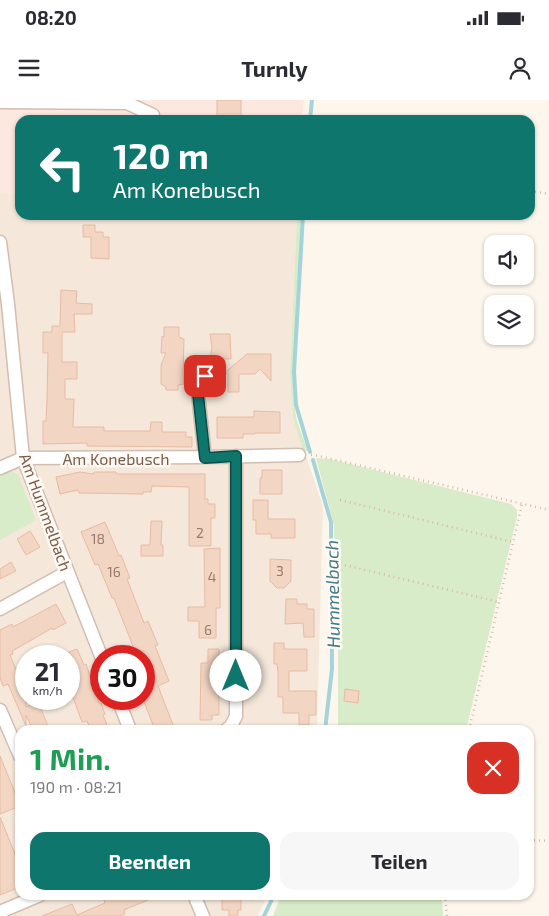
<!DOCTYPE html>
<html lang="de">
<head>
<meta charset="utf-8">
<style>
  :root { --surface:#fff; --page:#f7f7f7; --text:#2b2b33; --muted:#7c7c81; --accent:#0f766e }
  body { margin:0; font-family:"Exo 2",sans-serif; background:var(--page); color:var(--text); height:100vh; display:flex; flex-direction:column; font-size:19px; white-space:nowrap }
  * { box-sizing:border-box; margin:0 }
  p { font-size:16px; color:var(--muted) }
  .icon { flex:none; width:28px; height:28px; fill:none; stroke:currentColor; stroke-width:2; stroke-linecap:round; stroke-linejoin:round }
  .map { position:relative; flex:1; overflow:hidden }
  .drawer { position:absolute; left:15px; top:625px; width:519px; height:175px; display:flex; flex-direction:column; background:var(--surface); border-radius:15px; box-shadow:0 1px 4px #0004 }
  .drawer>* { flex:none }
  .guide { position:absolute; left:15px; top:15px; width:520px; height:105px; border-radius:15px; box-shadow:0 1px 4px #0004; background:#0f766e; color:#fff; overflow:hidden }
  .fabs { position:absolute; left:484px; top:135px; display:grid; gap:10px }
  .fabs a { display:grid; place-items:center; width:50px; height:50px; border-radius:10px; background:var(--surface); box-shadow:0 1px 4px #0004; font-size:25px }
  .speed { position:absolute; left:15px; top:545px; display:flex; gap:10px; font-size:25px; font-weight:700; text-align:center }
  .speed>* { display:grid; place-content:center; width:65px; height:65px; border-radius:50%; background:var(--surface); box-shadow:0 1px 4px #0004; line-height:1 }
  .speed small { font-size:12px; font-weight:400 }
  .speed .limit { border:8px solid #d22; background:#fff; color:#111 }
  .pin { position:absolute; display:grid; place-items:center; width:42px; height:42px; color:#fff; margin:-21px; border-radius:10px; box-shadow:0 2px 8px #0006 }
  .me { position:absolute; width:55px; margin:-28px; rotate:0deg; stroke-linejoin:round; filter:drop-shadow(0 0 4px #0008) }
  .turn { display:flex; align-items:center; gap:18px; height:105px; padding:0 15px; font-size:22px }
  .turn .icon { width:65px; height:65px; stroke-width:2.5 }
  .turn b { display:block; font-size:35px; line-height:42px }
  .round { display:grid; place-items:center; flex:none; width:52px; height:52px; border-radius:15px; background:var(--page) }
  .headline { display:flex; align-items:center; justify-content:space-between; height:85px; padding:0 15px }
  h1 { font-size:30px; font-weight:700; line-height:38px; color:#1e9e55 }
  .cta { display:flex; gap:10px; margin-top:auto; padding:10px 15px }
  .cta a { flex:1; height:58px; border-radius:15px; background:var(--accent); color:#fff; font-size:20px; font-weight:700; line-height:58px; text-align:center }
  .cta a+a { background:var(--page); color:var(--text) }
  .status { display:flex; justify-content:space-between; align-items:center; height:35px; padding:0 25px; background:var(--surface); direction:ltr }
  .status svg { height:14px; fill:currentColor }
  header { display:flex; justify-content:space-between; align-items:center; height:65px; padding:0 15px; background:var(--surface); font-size:22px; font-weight:700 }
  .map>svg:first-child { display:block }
</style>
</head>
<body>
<div class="status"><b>08:20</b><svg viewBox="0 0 49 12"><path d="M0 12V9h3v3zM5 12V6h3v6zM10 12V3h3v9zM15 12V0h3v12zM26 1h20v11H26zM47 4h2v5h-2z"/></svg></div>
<header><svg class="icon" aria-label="menu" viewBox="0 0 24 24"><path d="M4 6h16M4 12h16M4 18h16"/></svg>Turnly<svg class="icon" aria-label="person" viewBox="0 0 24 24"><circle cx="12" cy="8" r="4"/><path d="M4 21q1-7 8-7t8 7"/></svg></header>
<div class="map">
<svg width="549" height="816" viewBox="0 0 549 816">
  <rect width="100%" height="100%" fill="#fdf6ec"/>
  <path fill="#f5e8da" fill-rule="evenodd" d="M0 94H20V115H297L290 272 293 318 323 406 317 630H20V795H268L257 816H0ZM26 556H69V599H26ZM101 556H144V599H101Z"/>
  <path fill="#fde8e0" d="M0 0H304L301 20H20V94H0Z"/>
  <path fill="#d8ecc9" d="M297 115H302L293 272 294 305 297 321 308 351H303L293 318 290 272Z
    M316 358 330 359 511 404 517 410V417L466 630H338V496L335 495 334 425Z
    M7 370 18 374 36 420 0 440V375Z
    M281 795H442L443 816H273Z"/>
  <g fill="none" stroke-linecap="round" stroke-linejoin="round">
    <path stroke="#a5d3da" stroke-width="4" d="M310 20 312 0
      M303 115 294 272 296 305 310 352
      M313 360 331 422 332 569 325 630
      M264 816 274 795"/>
  </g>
  <path fill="#f3d5c3" stroke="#e6bba3" d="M217 0H241V20H217Z
    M83 125H95V132H103V137H109V159L91 158V137H83Z
    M61 190 77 191 76 203 92 204V214H74L75 232H62V262H77V279H65V299H74L73 327H104V331H150L151 322H162V332H186V337H192V347L87 346V343L43 344V321H46L47 299 48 253H43V232H52V226H60Z
    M164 227H179V237L184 239 183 275 184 284 178 285V290H166V287L161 284V265L166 253H161L162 236 164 237Z
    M210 234H230L231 259H210L212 247Z
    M247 254H271V281L260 269 255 274H239V292H228V274H223Z
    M254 311 280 312V333H255V334H243V338H217V317H254Z
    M262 370H282V394H260V378H262Z
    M80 372 93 374 94 372H116L117 374H205V399H208V404H215V418H211V446H189V387L152 386 151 392H143V394L79 393 78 390 60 394 56 377Z
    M253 400H268V419H295V438H271V434H256V420H253Z
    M151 421H162L161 445H163V456H141V445H150Z
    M105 422 119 456 121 455 130 478 127 479 144 523 148 521 158 545 155 546 169 581 158 586 175 630H155L143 599 149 595 144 581V551L136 554 114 498H112L98 464 95 465 81 432Z
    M30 431 40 447 26 455 17 439Z
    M220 448V508H216V538H199V521H188V507H205L204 449Z
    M270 459 291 460V481L284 488H277L270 481Z
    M11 462 16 471 0 479V469Z
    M286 499H297V504H307V509H314V537H304L303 523 285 524Z
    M56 504 66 523 53 530 52 528 28 542 12 551 13 554 10 555 20 579 26 576V607L38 602 48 626 39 630H33L26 615V626L8 584 3 586 0 578V530L12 524 13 527Z
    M274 543H284V549H307V571H289V591H316V615H309V625H299V613H283V597H278V571L277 564H274Z
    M77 549 84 565 86 564 99 603H101L105 614 103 615 109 630H91L87 621 82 622 69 586V552Z
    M208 549H219V615H212V620H200L201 563H208Z
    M345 589 359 591 358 603 344 601Z
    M0 656 20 705V706L0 714Z
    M0 717 17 759 20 757V787L0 795Z
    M116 795H160L124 810 125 814 119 816H42L72 804 77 815 105 803 104 800Z
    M222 795H241V810H238V816H229V810H222Z"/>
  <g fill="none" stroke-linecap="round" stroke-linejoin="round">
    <defs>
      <path id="minor" d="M0 2 127 3 153 15
        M0 142 8 204 23 358 101 556
        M205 357 198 294 205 276
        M0 368 23 358 205 357 299 355
        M0 509 67 472
        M118 599 130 630
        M0 610 20 656
        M226 630 231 626 236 616V356
        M194 795 203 816
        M0 812 40 795"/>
    </defs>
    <use href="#minor" stroke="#d1beb0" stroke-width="15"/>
    <path stroke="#d9b8a5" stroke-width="2.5" stroke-dasharray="1 4" stroke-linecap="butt" d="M530 91 549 94
      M311 355 319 356 549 410
      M340 400 513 442
      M340 464 499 502
      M469 630 522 404
      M529 740 549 741
      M445 795 447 816"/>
    <use href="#minor" stroke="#fff" stroke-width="12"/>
  </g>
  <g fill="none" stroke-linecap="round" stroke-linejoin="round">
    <defs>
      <path id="route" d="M205 276 198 294 205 358 236 356V576"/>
    </defs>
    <use href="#route" stroke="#0a4d48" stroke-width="12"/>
    <use href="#route" stroke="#0f766e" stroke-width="9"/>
  </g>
  <g text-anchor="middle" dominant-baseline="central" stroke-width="5" stroke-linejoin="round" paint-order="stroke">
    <g font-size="14" fill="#987a6a">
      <text x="200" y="432">2</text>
      <text x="98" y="438">18</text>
      <text x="280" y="470">3</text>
      <text x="114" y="471">16</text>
      <text x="212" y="476">4</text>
      <text x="208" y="529">6</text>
    </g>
    <g font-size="16" fill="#7a5c4d" stroke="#fffaf3">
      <text x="116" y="358">Am Konebusch</text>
      <text transform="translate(46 412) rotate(70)">Am Hummelbach</text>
    </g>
    <g font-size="18" font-style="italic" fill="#437c86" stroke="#fffaf3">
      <text transform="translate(332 494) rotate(-91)">Hummelbach</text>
    </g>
  </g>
</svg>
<div class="fabs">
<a><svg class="icon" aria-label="sound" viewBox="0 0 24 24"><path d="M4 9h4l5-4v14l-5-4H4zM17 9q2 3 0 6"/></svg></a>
<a><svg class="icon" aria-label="layers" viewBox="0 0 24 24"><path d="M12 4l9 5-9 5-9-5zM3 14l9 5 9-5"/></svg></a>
</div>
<div class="speed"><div>21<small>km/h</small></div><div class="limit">30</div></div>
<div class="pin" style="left:205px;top:276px;background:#d93025"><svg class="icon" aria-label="arrive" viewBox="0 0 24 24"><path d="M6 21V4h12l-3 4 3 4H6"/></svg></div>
<svg class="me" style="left:236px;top:576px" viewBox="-20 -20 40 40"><circle r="19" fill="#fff"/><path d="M0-13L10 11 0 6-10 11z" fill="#0f766e"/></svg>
<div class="guide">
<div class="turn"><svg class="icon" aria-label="left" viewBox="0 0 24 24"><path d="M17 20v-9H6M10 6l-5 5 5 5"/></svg><div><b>120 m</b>Am Konebusch</div></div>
</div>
<section class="drawer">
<div class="headline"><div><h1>1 Min.</h1><p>190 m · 08:21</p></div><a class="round" style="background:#d93025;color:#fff"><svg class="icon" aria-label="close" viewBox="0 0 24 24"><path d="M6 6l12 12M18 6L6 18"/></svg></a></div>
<div class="cta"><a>Beenden</a><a>Teilen</a></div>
</section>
</div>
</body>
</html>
